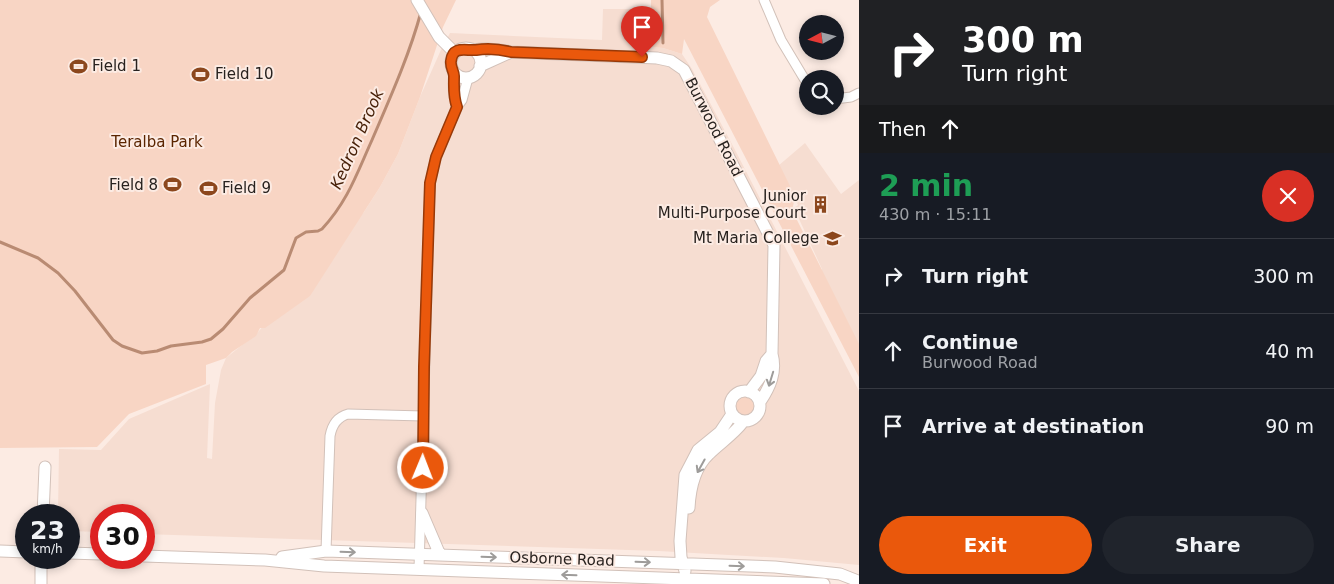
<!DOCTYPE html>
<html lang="en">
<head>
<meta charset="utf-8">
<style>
  :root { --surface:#171b24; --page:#20242c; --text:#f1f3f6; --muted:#9ea1a6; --line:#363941; --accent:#ea580c }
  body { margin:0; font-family:"DejaVu Sans",sans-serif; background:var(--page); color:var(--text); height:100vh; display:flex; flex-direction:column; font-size:19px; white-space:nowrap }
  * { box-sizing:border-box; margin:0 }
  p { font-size:16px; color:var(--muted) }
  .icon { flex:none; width:28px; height:28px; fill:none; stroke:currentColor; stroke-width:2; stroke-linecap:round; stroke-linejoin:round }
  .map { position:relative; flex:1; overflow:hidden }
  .sheet { display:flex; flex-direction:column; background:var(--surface); width:475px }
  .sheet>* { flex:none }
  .banner { background:#202124; color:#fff; overflow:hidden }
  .needle { width:32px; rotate:263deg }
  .controls { position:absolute; left:799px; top:15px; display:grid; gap:10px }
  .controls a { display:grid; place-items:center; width:45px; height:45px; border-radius:50%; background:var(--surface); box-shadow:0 2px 8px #0003; font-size:25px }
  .speed { position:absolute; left:15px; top:504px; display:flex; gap:10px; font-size:25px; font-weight:700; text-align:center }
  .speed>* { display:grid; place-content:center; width:65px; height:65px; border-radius:50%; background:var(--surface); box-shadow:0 2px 8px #0003; line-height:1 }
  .speed small { font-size:12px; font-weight:400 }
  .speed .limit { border:8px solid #d22; background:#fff; color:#111 }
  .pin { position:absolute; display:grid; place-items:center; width:42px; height:42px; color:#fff; margin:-51px -21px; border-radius:50% 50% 50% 0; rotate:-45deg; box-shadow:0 0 5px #0007 }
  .pin .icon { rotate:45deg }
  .me { position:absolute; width:55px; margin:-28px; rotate:1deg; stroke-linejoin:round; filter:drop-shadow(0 0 4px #0008) }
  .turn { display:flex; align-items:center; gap:18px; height:105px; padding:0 20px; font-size:22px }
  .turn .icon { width:65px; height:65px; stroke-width:2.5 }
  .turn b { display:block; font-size:35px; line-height:42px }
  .then { display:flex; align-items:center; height:48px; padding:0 20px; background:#0003; gap:10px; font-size:19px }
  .round { display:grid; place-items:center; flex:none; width:52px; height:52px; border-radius:26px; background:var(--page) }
  .overview { display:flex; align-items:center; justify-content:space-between; height:85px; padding:0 20px }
  h1 { font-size:30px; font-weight:800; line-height:38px; color:#1e9e55 }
  .action { display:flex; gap:10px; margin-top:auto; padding:10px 20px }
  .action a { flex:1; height:58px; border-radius:30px; background:var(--accent); color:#fff; font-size:20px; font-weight:800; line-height:58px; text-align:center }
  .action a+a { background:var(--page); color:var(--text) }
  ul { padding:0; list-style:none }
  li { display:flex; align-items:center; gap:15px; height:75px; padding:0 20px; border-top:1px solid var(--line) }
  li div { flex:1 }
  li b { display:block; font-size:19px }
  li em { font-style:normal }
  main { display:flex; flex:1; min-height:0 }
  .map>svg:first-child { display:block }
</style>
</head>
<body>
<main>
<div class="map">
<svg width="859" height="584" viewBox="0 0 859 584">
  <rect width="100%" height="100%" fill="#fcebe3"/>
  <path fill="#f6ddd1" d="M603 9H651V47L663 48 682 54 692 69 734 148 859 391V565L784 558 659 551 144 534V515H101V532L69 531V515H58L59 449 101 450 129 419 210 384 207 458 212 459 215 403 221 370 226 358 258 332 364 212 380 187 398 154 420 97 440 52 450 33 602 40Z
    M805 143 841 194 859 180V354L819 276 822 269 794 208 798 205 778 166Z"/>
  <path fill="#f8d5c4" d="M0 0H456L443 27 420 97 398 154 380 187 310 296 265 328H260L256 336 232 352 226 358 206 365V384L129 414 97 447 0 448Z
    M651 0H720L710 7 707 17 790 186 794 202 792 210 859 344V377L684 39 682 54 663 48 651 47Z
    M736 406a9 9 0 1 1 18 0a9 9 0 1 1-18 0Z"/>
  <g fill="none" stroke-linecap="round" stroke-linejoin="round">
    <path stroke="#b98b73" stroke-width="3" d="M662 0 663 43
      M0 242 38 258 58 273 75 291 113 340 122 346 142 353 157 351 171 346 202 342 211 339 223 329 250 298 284 270 296 238 306 232 318 231 322 229C348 201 357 173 372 140 390 98 409 56 421 12"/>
    <defs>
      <path id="street" d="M764 0 781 40 808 85
        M455 74C452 85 453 96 457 107
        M835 99 851 97 859 93
        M326 551 330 436C332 425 337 417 348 414L423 416
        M419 569 430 183 436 157 457 107 462 100 468 78"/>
      <path id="secondary" d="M417 0 439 37 455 53
        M451 63a15 15 0 1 1 30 0a15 15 0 1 1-30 0Z
        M473 50C486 48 498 49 511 52L657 58 671 61 684 70 774 245 772 354C777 372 770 387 760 402
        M480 66 511 52
        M730 406a15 15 0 1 1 30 0a15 15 0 1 1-30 0Z
        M749 392 761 376 766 361 772 354
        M689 508C690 489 695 467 709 454 720 443 733 435 743 422
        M422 513 440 555
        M43 515 45 467
        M0 551 26 552
        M69 553 101 554
        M144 556 265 560 324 566 824 584
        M282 557 326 551 775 567 840 574 858 581
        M685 571 681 557 680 541 685 475 698 450 720 432 732 414
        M41 584V558"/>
    </defs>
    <use href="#street" stroke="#d2c1b9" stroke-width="11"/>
    <use href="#secondary" stroke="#d2c1b9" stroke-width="13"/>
    <use href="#street" stroke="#fff" stroke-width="9"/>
    <use href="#secondary" stroke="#fff" stroke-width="11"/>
  </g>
  <defs><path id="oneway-shaft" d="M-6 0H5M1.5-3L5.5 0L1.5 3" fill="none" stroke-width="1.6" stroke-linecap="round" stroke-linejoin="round" transform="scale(1.25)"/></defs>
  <g stroke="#9e9c9a">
    <use href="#oneway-shaft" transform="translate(771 379) rotate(107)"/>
    <use href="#oneway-shaft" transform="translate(701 466) rotate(119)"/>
    <use href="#oneway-shaft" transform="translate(348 552) rotate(2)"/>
    <use href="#oneway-shaft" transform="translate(489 557) rotate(2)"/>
    <use href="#oneway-shaft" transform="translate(643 562) rotate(2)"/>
    <use href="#oneway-shaft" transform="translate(737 566) rotate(2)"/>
    <use href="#oneway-shaft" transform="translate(569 575) rotate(-178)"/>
  </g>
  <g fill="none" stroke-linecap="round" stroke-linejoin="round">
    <defs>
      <path id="route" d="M423 468 424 367 430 183 436 157 457 107C453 96 454 87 454 76 454 71 450 67 451 61 453 45 466 51 476 50 488 48 499 49 511 52L642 57"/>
    </defs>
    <use href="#route" stroke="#983908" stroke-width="12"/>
    <use href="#route" stroke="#ea580c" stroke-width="9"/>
  </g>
  <defs>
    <symbol id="stadium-bare" viewBox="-9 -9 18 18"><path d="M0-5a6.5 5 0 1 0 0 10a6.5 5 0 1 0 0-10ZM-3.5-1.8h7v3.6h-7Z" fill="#8c471d" stroke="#fcebe3" stroke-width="2.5" paint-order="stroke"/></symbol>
    <symbol id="building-bare" viewBox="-9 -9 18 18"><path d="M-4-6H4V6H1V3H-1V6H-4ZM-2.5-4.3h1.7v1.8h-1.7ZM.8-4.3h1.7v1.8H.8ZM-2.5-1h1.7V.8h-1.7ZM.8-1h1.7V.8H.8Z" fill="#8c471d" stroke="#fcebe3" stroke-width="2.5" paint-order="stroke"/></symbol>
    <symbol id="school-bare" viewBox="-9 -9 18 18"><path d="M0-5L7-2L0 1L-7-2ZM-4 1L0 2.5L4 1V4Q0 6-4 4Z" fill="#8c471d" stroke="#fcebe3" stroke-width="2.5" paint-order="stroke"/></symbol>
  </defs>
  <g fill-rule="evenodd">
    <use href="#stadium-bare" x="66" y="54" width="25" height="25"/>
    <use href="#stadium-bare" x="188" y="62" width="25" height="25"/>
    <use href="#stadium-bare" x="160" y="172" width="25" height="25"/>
    <use href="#stadium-bare" x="196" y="176" width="25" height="25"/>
    <use href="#building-bare" x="808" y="192" width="25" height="25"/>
    <use href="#school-bare" x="820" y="226" width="25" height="25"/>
  </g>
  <g text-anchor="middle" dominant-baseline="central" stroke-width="4" stroke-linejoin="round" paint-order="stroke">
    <g font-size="15" fill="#28221f" stroke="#fcebe3" text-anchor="start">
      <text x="92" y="66">Field 1</text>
      <text x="215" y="74">Field 10</text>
      <text x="158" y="185" text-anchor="end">Field 8</text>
      <text x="222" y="188">Field 9</text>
      <text x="806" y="196" text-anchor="end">Junior<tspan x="806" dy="17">Multi-Purpose Court</tspan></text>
      <text x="819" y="238" text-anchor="end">Mt Maria College</text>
    </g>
    <g font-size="15" fill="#28221f" stroke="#fcebe3">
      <text transform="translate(714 127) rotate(63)">Burwood Road</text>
      <text transform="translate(562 559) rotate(2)">Osborne Road</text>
    </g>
    <g font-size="15" fill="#5b2500" stroke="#fcebe3">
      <text x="157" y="142">Teralba Park</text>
    </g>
    <g font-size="16" font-style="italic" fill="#461f07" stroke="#fcebe3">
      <text transform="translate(357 139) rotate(-66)">Kedron Brook</text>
    </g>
  </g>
</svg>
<div class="controls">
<a><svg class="needle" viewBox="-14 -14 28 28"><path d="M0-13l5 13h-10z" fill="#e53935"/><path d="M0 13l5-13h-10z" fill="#9ea1a6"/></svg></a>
<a><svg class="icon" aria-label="search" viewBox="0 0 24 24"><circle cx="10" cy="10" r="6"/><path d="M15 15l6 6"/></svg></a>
</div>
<div class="speed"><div>23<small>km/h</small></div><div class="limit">30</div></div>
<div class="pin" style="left:642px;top:57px;background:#d93025"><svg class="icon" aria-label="arrive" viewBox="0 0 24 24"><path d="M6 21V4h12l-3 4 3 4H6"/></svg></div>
<svg class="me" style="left:423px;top:468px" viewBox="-20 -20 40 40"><circle r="17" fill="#ea580c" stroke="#fff" stroke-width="3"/><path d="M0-11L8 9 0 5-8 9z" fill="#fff"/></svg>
</div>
<section class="sheet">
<div class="banner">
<div class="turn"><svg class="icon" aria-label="right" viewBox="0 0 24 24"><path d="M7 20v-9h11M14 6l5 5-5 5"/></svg><div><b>300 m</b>Turn right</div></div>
<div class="then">Then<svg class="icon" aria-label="ahead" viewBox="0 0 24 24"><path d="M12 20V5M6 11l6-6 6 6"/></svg></div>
</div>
<div class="overview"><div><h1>2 min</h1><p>430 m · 15:11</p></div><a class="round" style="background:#d93025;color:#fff"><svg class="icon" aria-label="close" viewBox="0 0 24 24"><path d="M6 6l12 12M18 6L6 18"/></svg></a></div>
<ul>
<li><svg class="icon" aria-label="right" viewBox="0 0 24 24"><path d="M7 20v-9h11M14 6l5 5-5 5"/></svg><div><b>Turn right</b></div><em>300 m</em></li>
<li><svg class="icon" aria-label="ahead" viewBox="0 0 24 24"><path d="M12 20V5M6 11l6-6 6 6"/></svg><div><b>Continue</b><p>Burwood Road</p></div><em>40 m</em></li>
<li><svg class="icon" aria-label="arrive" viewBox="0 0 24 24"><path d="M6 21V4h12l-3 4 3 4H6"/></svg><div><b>Arrive at destination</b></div><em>90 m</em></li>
</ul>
<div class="action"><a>Exit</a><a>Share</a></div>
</section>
</main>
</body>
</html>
